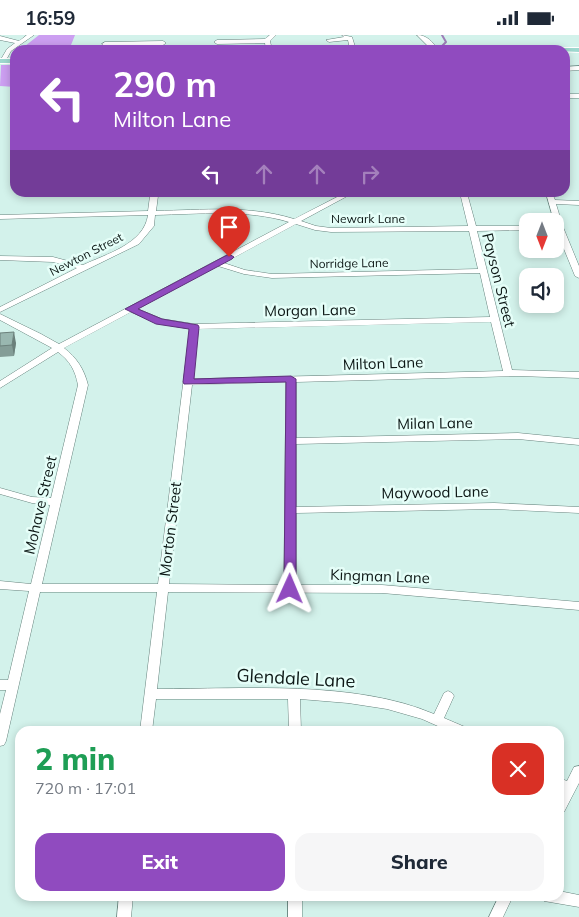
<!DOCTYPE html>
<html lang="en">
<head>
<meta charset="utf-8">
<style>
  :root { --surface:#fff; --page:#f6f6f7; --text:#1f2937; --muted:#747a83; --accent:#904bbf }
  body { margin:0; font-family:Mulish,sans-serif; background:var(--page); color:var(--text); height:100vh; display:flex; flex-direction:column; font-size:19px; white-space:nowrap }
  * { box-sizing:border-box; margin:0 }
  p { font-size:16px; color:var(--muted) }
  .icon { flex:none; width:28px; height:28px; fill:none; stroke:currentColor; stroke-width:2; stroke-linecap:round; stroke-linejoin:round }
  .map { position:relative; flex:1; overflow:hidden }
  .sheet { position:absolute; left:15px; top:691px; width:549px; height:175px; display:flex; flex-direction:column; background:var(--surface); border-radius:15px; box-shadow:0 2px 8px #0003 }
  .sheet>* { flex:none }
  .banner { position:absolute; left:10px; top:10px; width:560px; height:152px; border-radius:15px; box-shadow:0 2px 8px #0003; background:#904bbf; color:#fff; overflow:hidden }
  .needle { width:32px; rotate:180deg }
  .buttons { position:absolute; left:519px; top:178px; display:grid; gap:10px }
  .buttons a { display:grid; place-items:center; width:45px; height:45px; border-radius:10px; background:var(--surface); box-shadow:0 2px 8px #0003; font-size:25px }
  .pin { position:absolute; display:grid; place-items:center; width:42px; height:42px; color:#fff; margin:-51px -21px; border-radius:50% 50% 50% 0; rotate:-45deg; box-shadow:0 0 5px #0007 }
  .pin .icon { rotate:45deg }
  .me { position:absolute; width:55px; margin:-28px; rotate:1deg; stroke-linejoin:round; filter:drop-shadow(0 0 4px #0008) }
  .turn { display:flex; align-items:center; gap:18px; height:105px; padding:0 20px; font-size:22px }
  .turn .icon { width:65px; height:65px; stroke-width:2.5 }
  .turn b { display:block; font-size:35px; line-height:42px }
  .lanes { display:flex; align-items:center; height:48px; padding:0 20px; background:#0003; justify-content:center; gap:25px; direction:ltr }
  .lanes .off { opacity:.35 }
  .round { display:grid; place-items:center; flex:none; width:52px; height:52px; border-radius:15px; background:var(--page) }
  .summary { display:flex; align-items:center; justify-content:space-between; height:85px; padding:0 20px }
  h1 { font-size:30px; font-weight:800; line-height:38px; color:#1e9e55 }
  .button { display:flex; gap:10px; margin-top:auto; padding:10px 20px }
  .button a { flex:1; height:58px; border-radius:15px; background:var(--accent); color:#fff; font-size:20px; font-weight:800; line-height:58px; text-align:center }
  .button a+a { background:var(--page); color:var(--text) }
  .status { display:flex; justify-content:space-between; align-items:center; height:35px; padding:0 25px; background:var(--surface); direction:ltr }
  .status svg { height:14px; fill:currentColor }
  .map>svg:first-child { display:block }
</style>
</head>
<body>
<div class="status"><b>16:59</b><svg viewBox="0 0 49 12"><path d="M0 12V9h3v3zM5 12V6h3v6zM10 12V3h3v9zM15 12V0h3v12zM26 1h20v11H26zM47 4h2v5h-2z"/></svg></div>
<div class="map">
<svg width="579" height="882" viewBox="0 0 579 882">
  <rect width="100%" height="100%" fill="#d3f2eb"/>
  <path fill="#cc9ff1" d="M39 0H75L69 15H20Z
    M1 30H15V52L0 51Z"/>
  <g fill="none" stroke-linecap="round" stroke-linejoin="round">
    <path stroke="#9c7fb8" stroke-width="2" d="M437 12 442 11 446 7 442 0"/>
    <defs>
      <path id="minor" d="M27 0H34L11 16 5 27H1L0 26 7 14 15 8 0 5V1L19 6Z
        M270 0H276L270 6 272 15H266L265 8 217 9 214 7 217 5 265 4Z
        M342 0 352 2 356 15H350L348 5 329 7 326 5 344 2Z
        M417 0C427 0 433 7 438 15H432Z
        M105 7 163 6 166 8 163 10H103L102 9Z
        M579 31V35L565 36V32Z
        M565 59H579V63H565Z
        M345 158H353L301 186 316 191 331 193 468 191 460 158H467L476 191H528V195L477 196 512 335 579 337V343L517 341 296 347V403L518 398 579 404V410L518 404 296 409V472L494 468 579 472V478L494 474 296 478V550H382L579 567V575L382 558 168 557 157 654C242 654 355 645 434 679L444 658 448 656 452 658 454 661 444 683 465 692 467 696H449L422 684 387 674 348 668 300 664 301 696H289L288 664H156L152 696H140L157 557H40L6 706 4 710 0 711V679L6 655H0V645H8L29 556 0 554V546L31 549 50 470 32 468 0 459V453L32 462 51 463 78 350C75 335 70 326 58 317L0 353V346L52 313 0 285V279L41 299 59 309 289 187C246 174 199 179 155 180L154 191 139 209 0 277V272L77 233 53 227 0 225V221L53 222 83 230C106 219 144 209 148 180L0 184V180L148 176 150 161 154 159 158 161 156 176C202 175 250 170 294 184ZM296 189 315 195 331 197 469 196 478 234 272 239 245 235 224 228ZM218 231 244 239 272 243 480 238 490 282 194 289 162 284 138 274ZM131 277 157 288 190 294 158 549H42L88 350C84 334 77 323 64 313ZM491 287 503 336 192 344 198 294ZM286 347 284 550 169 549 192 350Z
        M546 158H552L555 165 579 166V170L556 169 563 192 579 231V243L575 241 555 192V186H554Z
        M579 731V748L564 777 559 779V761L562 756 559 754V743L567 746 574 732Z
        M559 856 579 860V872L544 866 542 861H559Z
        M119 861H133L131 882H117Z
        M288 861H302V882H288Z
        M499 861H513L503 882H489Z"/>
      <path id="major" d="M541 13H579V17L540 15Z
        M0 24H15V28H0Z"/>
    </defs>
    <use href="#minor" stroke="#66837d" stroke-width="1"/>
    <use href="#major" stroke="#fff" stroke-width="2"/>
    <use href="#minor" fill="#fff" fill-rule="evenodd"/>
    <use href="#major" fill="#9ed9cf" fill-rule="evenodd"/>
  </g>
  <path fill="#849d97" d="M0 298 16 308 14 321 0 322Z"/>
  <path fill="#6b807b" d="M14 297 16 308 14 321 12 310Z"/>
  <path fill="#99b7b0" stroke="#6b807b" d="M14 297 12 310 0 311V298Z"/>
  <path fill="#904bbf" stroke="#5e317c" d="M229 219 234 222 232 224 138 274 162 284 198 290 199 292 194 344 291 341 296 344V554L294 557H286L284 554 286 347 184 349 183 347 189 294 156 289 125 274Z"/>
  <g text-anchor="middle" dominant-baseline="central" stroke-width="5" stroke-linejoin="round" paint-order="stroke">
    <g font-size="12" fill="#0c1715" stroke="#e5fef8">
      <text x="368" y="183">Newark Lane</text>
      <text transform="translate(86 219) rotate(-27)">Newton Street</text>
      <text transform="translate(349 228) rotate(-1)">Norridge Lane</text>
    </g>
    <g font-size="15" fill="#0c1715" stroke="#e5fef8">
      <text transform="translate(499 245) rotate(76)">Payson Street</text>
      <text transform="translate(310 275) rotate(-1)">Morgan Lane</text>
      <text transform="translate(383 328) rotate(-2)">Milton Lane</text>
      <text transform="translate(435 388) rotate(-1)">Milan Lane</text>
      <text transform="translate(435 457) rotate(-1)">Maywood Lane</text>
      <text transform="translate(40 470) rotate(-77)">Mohave Street</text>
      <text transform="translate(170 494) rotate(-83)">Morton Street</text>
      <text transform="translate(380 541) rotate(2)">Kingman Lane</text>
    </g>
    <g font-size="18" fill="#0c1715" stroke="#e5fef8">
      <text transform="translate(296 643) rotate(3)">Glendale Lane</text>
    </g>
  </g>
</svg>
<div class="buttons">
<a><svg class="needle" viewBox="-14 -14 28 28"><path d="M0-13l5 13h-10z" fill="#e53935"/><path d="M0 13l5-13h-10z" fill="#747a83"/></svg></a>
<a><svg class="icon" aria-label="sound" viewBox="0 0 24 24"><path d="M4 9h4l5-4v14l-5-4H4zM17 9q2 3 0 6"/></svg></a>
</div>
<div class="pin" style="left:229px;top:222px;background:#d93025"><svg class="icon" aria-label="arrive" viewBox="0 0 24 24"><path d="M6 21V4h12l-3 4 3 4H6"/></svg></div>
<svg class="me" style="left:290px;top:554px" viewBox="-20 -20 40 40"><path d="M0-17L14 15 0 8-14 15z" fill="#904bbf" stroke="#fff" stroke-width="4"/></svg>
<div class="banner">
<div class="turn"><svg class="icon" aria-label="left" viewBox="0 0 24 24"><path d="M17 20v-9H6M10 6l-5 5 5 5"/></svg><div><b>290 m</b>Milton Lane</div></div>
<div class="lanes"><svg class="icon" aria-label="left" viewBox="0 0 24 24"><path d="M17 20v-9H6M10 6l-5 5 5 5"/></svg><svg class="icon off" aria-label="ahead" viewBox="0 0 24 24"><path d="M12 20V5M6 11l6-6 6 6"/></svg><svg class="icon off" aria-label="ahead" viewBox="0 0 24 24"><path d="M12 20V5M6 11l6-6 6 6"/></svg><svg class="icon off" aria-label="right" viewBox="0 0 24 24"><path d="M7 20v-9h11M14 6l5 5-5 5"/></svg></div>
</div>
<section class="sheet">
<div class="summary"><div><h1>2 min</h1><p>720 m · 17:01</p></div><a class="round" style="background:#d93025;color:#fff"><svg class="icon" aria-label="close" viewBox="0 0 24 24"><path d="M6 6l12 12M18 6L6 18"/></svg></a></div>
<div class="button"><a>Exit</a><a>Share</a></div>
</section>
</div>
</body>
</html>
